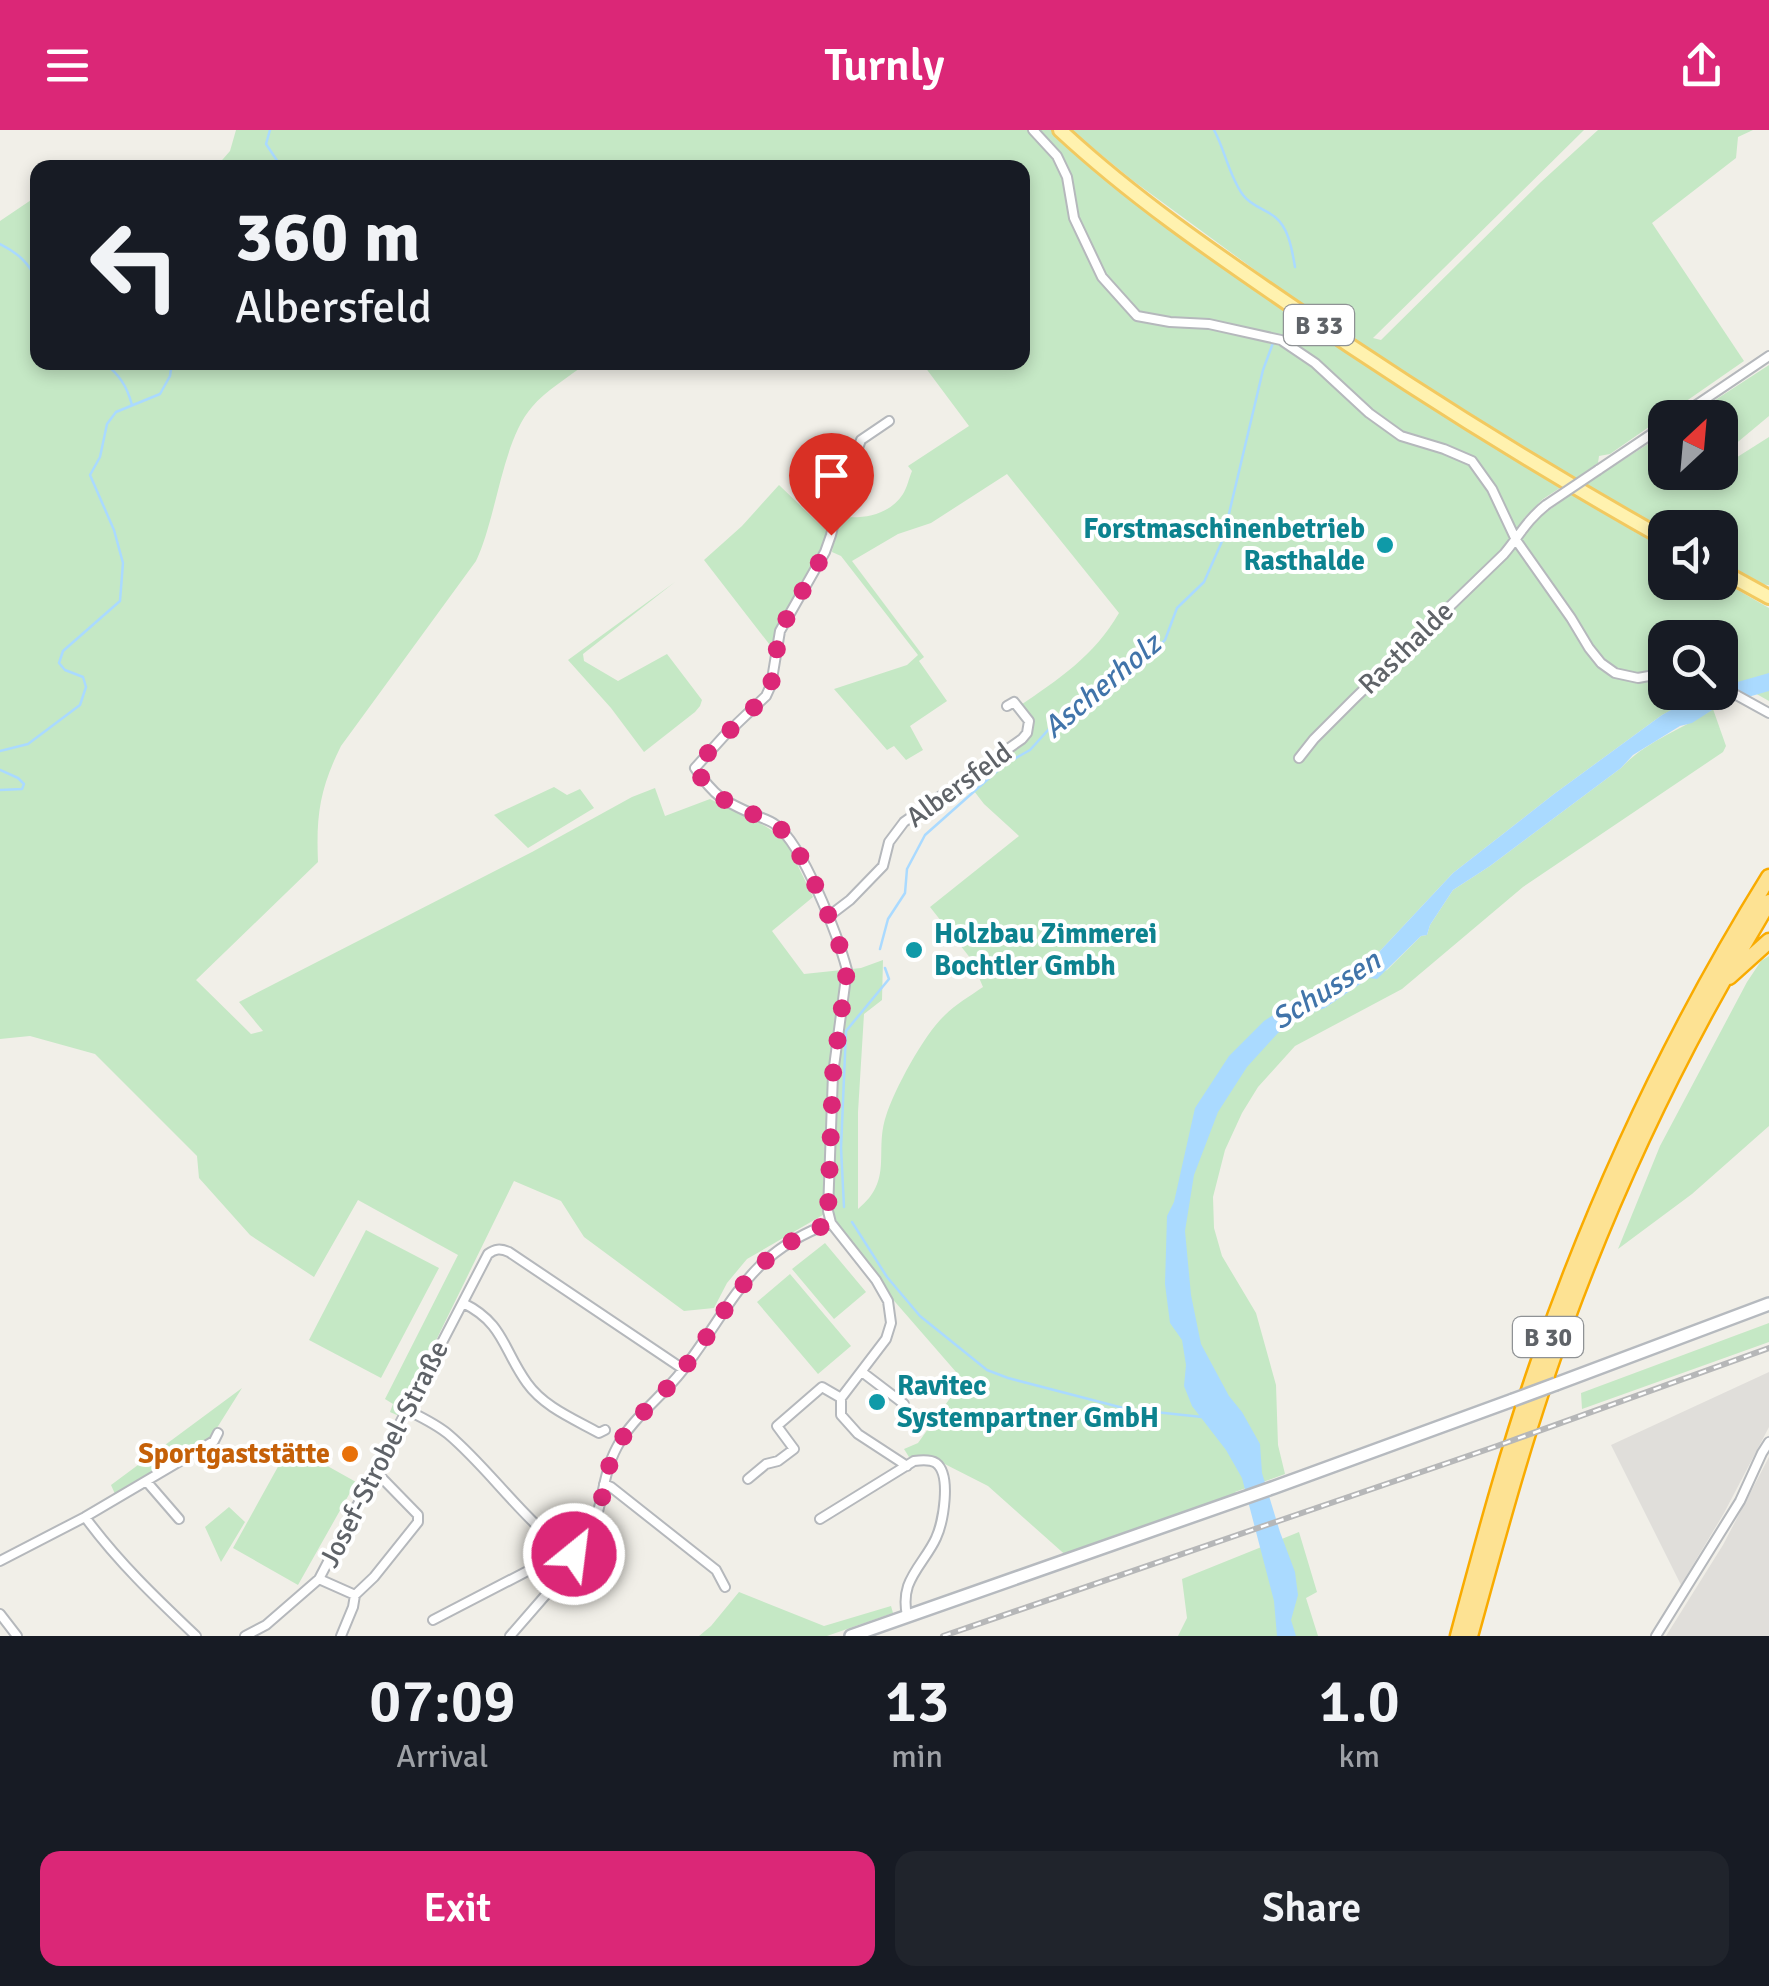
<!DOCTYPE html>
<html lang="en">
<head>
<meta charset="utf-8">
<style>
  :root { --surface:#171b24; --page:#20242c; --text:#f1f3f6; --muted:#9ea1a6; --accent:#db2777 }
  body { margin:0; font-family:Signika,sans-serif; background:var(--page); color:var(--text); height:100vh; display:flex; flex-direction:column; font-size:38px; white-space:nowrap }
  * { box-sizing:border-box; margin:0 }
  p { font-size:32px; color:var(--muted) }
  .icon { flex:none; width:55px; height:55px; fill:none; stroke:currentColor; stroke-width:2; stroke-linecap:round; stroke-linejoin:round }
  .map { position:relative; height:1506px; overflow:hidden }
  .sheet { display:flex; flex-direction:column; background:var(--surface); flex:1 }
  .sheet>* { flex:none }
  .hud { position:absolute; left:30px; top:30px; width:1000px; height:210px; border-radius:20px; box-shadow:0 5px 15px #0003; background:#171b24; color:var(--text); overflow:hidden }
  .needle { width:65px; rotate:26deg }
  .tools { position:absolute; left:1648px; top:270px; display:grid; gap:20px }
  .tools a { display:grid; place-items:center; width:90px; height:90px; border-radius:20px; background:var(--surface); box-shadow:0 5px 15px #0003; font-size:50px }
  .pin { position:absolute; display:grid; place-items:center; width:85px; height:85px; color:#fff; margin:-102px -42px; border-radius:50% 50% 50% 0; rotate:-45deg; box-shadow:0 0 10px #0007 }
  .pin .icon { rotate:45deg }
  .me { position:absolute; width:110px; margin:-55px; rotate:29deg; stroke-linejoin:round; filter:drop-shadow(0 0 8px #0008) }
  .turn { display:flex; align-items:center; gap:35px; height:210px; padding:0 40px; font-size:45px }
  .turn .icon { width:130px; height:130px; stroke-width:2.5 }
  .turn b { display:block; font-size:70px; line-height:85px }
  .eta { display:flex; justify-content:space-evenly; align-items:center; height:170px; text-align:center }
  .eta b { font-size:60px; font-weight:600; line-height:70px }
  .action { display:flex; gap:20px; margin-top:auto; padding:20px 40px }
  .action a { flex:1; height:115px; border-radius:20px; background:var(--accent); color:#fff; font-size:40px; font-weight:600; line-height:115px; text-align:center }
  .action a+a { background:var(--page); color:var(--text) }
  header { display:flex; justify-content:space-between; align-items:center; height:130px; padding:0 40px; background:var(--accent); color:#fff; font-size:45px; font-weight:600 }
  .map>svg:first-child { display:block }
</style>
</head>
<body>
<header><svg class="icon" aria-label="menu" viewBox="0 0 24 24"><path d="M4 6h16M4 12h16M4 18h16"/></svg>Turnly<svg class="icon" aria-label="share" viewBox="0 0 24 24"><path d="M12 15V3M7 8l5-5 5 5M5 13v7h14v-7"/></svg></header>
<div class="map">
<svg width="1769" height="1506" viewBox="0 0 1769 1506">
  <rect width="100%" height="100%" fill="#f1efe8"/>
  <path fill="#e0deda" d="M1769 1242V1297L1724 1383 1681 1455 1611 1315Z
    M1769 1327V1506H1666L1723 1415Z"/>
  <path fill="#c5e8c5" d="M236 0H1052C1124 68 1206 124 1288 180 1378 241 1469 300 1563 356L1543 369 1524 388 1530 394 1573 363 1665 418V452H1720V450L1769 478V571L1753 562 1720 557V508H1665V562L1706 563 1662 585 1554 664 1453 743 1379 822 1305 864 1325 878 1369 848 1387 840 1421 806 1427 805 1430 795 1453 760 1490 736 1621 638C1647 610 1682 600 1713 579L1726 616 1723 622 1523 757 1402 859 1295 916 1258 957 1242 983 1225 1020 1213 1067 1214 1098 1222 1126 1256 1183 1276 1255 1278 1315 1285 1344 1235 1362 1242 1368 1070 1429 988 1356 927 1325 909 1327 904 1319 918 1313 963 1250 876 1150 831 1093 828 1082 747 1129 727 1153 714 1178 684 1181 584 1107 561 1071 514 1051 399 1286 390 1282 393 1274 385 1269 458 1125 358 1070 314 1147 250 1105 199 1048 197 1026 95 924 30 906 0 909V91L37 66 38 232 587 233C570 246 545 261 532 277 502 311 497 387 476 431L341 616C320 658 316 685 318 732L196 850 251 904 263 901 239 872 532 722 632 667 655 658 665 686 710 669 765 696 785 709 813 767 772 801 804 844 861 838 883 830 882 870 864 884 858 982V1079C894 1050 874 1022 886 986 894 960 925 903 945 885 956 874 970 866 983 857L971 829 930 777 1019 706 984 674 964 648 1022 609 1029 597 1018 577C1059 549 1094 526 1119 483L1007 344 931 393 898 404 852 431 924 527 919 531 947 571 910 596 923 620 906 630 894 616 887 620 834 559 907 535 918 525 841 426 832 422 837 386C860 390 889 386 903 364 907 358 909 348 912 341L908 336 969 296 922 233 1022 232V38L216 37 230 21Z
    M1071 0H1584L1373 208 1381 210 1541 52 1598 0H1753L1738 7 1736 28 1652 93 1744 231 1610 324 1599 326 1598 333 1575 349 1334 198 1132 50Z
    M1769 235V286L1727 321 1725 327 1731 331 1769 307V455L1758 454 1720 432V398H1665V402L1582 356 1615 331 1617 334 1665 303V342H1720V288L1689 287Z
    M779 355 829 403C815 444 781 475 773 519L704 430 742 396Z
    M675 452 583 524 584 531 618 551 667 524 702 570 700 576 695 582 644 622 611 578 568 530Z
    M554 657 567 665 580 659 594 678 528 718 494 685Z
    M1769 826V996L1692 1064 1618 1119 1660 1016 1747 852 1761 831Z
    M366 1100 439 1138 381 1248 309 1210Z
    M825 1113 866 1162 834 1189 792 1139Z
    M790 1144 851 1216 818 1244 757 1172Z
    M1769 1193V1212L1582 1279 1581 1263Z
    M242 1258 210 1309 115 1364 111 1355Z
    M290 1315 356 1352 298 1455 233 1418Z
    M229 1377 245 1392 221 1432 205 1397Z
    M1299 1402 1317 1462 1306 1468 1318 1506H1178L1187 1488 1182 1449Z
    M739 1462 824 1496 891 1476 893 1483 827 1506H699L711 1496Z"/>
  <path fill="#aadaff" d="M1769 543V561L1720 575 1692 593 1680 596 1633 625 1621 638 1490 736 1453 760 1430 795 1427 805 1421 806 1377 849 1369 848 1325 878 1305 885 1278 903 1247 937 1218 982 1194 1045 1185 1101 1191 1165 1201 1214 1229 1266 1242 1282 1260 1314 1262 1343 1280 1402 1295 1442 1298 1465 1291 1490 1296 1506H1277L1274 1471 1242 1348 1226 1320 1192 1276 1184 1256 1186 1235 1182 1210 1170 1193 1165 1154 1167 1086 1174 1072 1195 978 1229 926 1264 891 1305 864 1379 822 1453 743 1554 664 1662 585 1693 568 1706 563 1720 562V557Z"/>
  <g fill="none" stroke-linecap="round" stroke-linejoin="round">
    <path stroke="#aadaff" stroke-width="2.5" d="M270 0 266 14 282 38
      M1214 0C1225 20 1229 46 1243 65 1251 76 1265 79 1275 87 1289 98 1292 120 1295 137
      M0 114C18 123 29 133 38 152
      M103 232C119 244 127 256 132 275
      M0 621 28 614 80 575 86 557 83 547 65 540 59 533 63 521 120 471 123 433 114 400 90 345 100 327 107 294 116 282 160 264 170 246 172 232
      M0 640 18 648 24 654 22 659 0 660
      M880 819 888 789 905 763 907 739 925 705 1005 634 1030 620 1049 599 1141 533 1165 510 1177 478 1204 452 1223 409 1263 240 1273 213
      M844 1077 841 1018 846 901 889 849 885 838
      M852 1092 887 1147 920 1186 987 1240 1008 1248 1127 1279 1202 1287"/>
    <defs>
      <path id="street" d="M1033 0 1057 26 1067 47 1074 88 1102 147 1137 186 1170 192 1209 194 1281 210 1315 233 1369 283 1401 306 1444 319 1472 331 1492 359 1516 410 1571 488 1589 518 1601 533 1615 543 1638 548 1665 543
        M1677 288 1769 226
        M889 291 861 310 840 368 831 405 825 422 780 501 771 555 766 566 724 606 695 638C715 667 723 671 755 685 761 688 770 690 776 695 803 715 838 806 847 840L833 944 828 1081 831 1093 876 1150 888 1171 891 1193 886 1209 841 1268V1285L858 1304 907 1336
        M1598 340 1665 295
        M1720 556 1769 583
        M1299 628 1314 609 1354 569 1504 424C1519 406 1527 390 1546 375
        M829 786 850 770 883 736 889 712 904 692 1022 609 1027 603 1029 591 1014 572 1007 576
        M463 1173C504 1193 503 1220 527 1253 544 1277 574 1289 599 1303L605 1300
        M862 1242 904 1274
        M407 1280C421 1287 436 1294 448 1304 492 1341 524 1393 573 1424
        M748 1349 766 1334 778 1331 794 1319 777 1296 822 1257 841 1268
        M147 1352 179 1389
        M604 1354 611 1357 716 1440 725 1457
        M85 1387C118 1432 156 1468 196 1506
        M820 1389 914 1331C921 1330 930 1329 936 1333 952 1345 943 1393 936 1408 929 1424 914 1439 908 1456 905 1465 905 1476 907 1486
        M0 1431 85 1387 214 1311 218 1303
        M319 1449 355 1465 374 1447 418 1392V1385L376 1342
        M0 1484 17 1506
        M433 1490 543 1433 558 1426 573 1424
        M245 1506 266 1495 319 1449 488 1124C495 1119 500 1118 509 1122L683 1239
        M341 1506 353 1477 355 1465
        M510 1506 570 1437C575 1419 587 1414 593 1398 603 1372 603 1343 617 1317 632 1288 662 1267 682 1241 732 1177 746 1123 831 1093
        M1656 1506 1740 1371 1762 1323 1769 1312"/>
      <path id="secondary" d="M1556 1254 1769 1174
        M851 1506 1275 1357 1513 1270"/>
      <path id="primary" d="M1060 0C1131 66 1211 121 1290 175 1412 259 1537 337 1665 409
        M1720 440 1769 467"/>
      <path id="highway" d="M1729 847 1769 811
        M1458 1506C1483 1413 1508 1319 1540 1228 1599 1060 1675 898 1769 747
        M1470 1506C1499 1401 1527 1296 1565 1194 1619 1047 1687 906 1769 772"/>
    </defs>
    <use href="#street" stroke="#b5b8bc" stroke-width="12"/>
    <use href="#secondary" stroke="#b6babf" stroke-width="16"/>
    <use href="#primary" stroke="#f2c960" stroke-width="18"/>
    <use href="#highway" stroke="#f9ab00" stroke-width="19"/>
    <use href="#street" stroke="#fff" stroke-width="8"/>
    <use href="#secondary" stroke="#fff" stroke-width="11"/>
    <use href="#primary" stroke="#fff2af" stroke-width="12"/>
    <use href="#highway" stroke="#fde293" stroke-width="14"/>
    <defs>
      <path id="rail" d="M943 1506 1497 1316 1769 1218"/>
    </defs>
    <use href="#rail" stroke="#b6b7b8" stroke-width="6"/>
    <use href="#rail" stroke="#fff" stroke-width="2.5" stroke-dasharray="8" stroke-linecap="butt"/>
    <defs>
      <path id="street-bridge" d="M1546 375 1598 340"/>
      <path id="secondary-bridge" d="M1513 1270 1556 1254"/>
    </defs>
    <use href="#street-bridge" stroke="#b5b8bc" stroke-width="12" stroke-linecap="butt"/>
    <use href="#secondary-bridge" stroke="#b6babf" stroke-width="16" stroke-linecap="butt"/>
    <use href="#street-bridge" stroke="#fff" stroke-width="8"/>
    <use href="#secondary-bridge" stroke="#fff" stroke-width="11"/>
  </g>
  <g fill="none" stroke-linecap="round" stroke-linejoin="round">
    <path stroke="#db2777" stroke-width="18" stroke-dasharray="0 32.4" d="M574 1424C580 1417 589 1409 593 1400 604 1374 603 1344 616 1319 631 1289 661 1268 681 1242 732 1178 746 1123 831 1093L828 1081 833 944 847 840C838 805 804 716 776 695 770 690 761 688 755 685 723 671 715 667 694 638L724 606 766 566 771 555 780 500 825 422 831 405"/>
  </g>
  <g fill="#0f9aa8" stroke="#fff" stroke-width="4">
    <circle cx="1385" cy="415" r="10"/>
    <circle cx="914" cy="820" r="10"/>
    <circle cx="877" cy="1272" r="10"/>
  </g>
  <circle fill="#e8710a" stroke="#fff" stroke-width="4" cx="350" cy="1324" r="10"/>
  <g text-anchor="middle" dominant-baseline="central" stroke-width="8" stroke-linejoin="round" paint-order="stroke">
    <g fill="#fff" stroke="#8f9295" stroke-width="2.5">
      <rect x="1284" y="175" width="70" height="40" rx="8"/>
      <rect x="1513" y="1187" width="70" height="40" rx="8"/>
    </g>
    <g font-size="25" font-weight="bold" fill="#5f6368">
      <text x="1319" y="195">B 33</text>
      <text x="1548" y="1207">B 30</text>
    </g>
    <g font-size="28" font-weight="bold" fill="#0d838f" stroke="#fff" text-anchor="start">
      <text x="1365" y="399" text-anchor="end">Forstmaschinenbetrieb<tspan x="1365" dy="32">Rasthalde</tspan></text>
      <text x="934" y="804">Holzbau Zimmerei<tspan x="934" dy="32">Bochtler Gmbh</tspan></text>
      <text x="897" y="1256">Ravitec<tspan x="897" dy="32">Systempartner GmbH</tspan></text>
    </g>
    <g font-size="28" fill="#5f6368" stroke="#fff">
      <text transform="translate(1406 518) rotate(-44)">Rasthalde</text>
      <text transform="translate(959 655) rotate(-36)">Albersfeld</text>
      <text transform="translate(384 1324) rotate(-63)">Josef-Strobel-Straße</text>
    </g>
    <g font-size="28" font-weight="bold" fill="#c56008" stroke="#fff" text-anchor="end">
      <text x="330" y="1324">Sportgaststätte</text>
    </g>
    <g font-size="30" font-style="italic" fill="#4174aa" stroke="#fff">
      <text transform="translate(1102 556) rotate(-40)">Ascherholz</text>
      <text transform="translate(1326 860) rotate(-32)">Schussen</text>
    </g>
  </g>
</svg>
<div class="tools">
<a><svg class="needle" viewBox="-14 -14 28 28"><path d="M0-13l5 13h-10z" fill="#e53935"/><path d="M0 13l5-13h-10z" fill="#9ea1a6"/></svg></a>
<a><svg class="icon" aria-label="sound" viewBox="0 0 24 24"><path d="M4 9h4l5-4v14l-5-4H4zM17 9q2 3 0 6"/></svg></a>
<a><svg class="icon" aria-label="search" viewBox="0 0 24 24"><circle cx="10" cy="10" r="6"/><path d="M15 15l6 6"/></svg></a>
</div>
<div class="pin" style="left:831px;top:405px;background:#d93025"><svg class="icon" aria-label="arrive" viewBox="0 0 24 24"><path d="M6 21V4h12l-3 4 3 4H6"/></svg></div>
<svg class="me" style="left:574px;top:1424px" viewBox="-20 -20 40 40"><circle r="17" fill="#db2777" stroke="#fff" stroke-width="3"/><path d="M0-11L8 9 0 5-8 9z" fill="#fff"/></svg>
<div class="hud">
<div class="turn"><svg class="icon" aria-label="left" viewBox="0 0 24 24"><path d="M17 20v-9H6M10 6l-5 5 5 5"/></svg><div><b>360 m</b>Albersfeld</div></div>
</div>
</div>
<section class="sheet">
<div class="eta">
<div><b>07:09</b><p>Arrival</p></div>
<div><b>13</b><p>min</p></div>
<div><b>1.0</b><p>km</p></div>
</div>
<div class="action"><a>Exit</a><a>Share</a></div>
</section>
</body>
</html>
